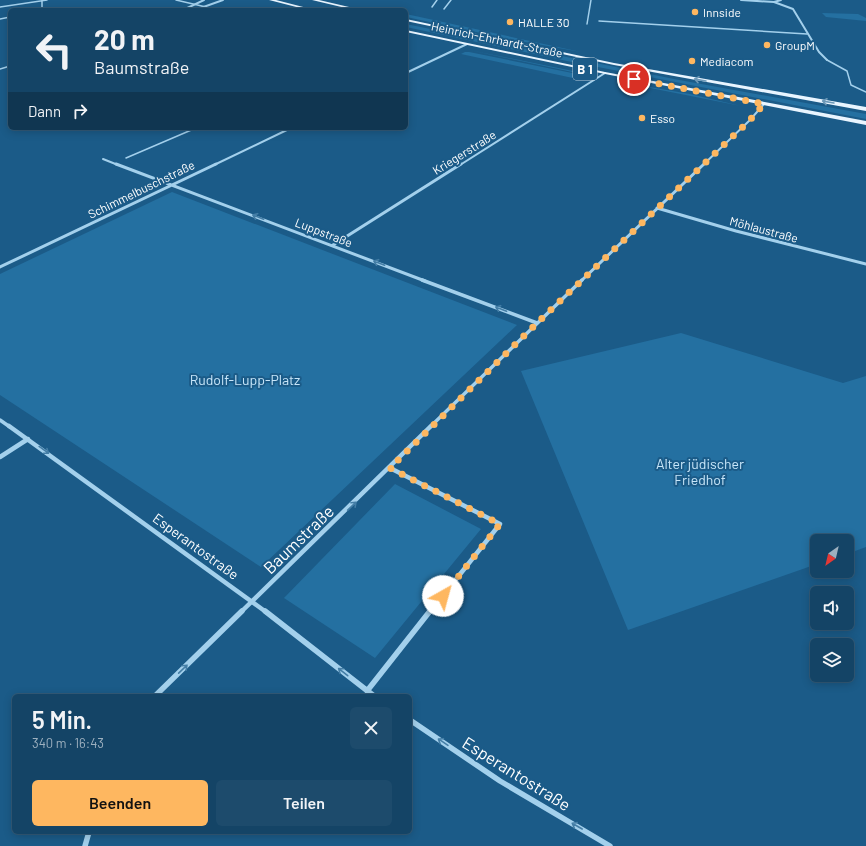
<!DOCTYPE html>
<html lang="de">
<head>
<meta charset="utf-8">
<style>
  :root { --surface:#144466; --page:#1d4b6c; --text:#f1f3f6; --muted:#9db0bf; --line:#335c7a; --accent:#feb760 }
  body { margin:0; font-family:Barlow,sans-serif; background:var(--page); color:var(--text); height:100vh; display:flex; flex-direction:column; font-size:15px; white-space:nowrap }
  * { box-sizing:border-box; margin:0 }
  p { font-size:13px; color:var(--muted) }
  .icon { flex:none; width:22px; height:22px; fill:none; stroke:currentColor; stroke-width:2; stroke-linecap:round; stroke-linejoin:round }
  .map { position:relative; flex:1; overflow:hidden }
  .drawer { position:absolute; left:12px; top:694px; width:400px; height:140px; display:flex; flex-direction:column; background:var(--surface); border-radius:6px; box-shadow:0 2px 10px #0003,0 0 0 1px var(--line) }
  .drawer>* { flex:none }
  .top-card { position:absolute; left:8px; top:8px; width:400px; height:122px; border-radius:6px; box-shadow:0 2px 10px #0003,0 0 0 1px var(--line); background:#144466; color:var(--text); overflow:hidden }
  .needle { width:26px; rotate:214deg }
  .controls { position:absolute; left:810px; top:534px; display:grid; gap:8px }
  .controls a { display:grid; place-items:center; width:44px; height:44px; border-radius:6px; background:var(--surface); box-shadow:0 2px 10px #0003,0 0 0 1px var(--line); font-size:20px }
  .pin { position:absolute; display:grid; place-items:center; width:34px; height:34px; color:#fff; margin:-17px; border:2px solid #fff; border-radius:50%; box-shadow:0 1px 4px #0007 }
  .me { position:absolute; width:44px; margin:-22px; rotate:38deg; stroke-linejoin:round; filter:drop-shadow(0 0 3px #0008) }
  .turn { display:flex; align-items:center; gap:14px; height:84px; padding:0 20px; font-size:18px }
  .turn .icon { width:52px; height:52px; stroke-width:2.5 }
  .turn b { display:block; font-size:28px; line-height:34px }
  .then { display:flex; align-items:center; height:38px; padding:0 20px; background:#0003; gap:8px; font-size:15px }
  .round { display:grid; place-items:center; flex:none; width:42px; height:42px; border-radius:6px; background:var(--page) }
  .overview { display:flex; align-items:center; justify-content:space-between; height:68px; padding:0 20px }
  h1 { font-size:24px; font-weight:600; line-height:30px }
  .button { display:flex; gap:8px; margin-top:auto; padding:8px 20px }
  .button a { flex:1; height:46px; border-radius:6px; background:var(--accent); color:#111; font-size:16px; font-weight:600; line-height:46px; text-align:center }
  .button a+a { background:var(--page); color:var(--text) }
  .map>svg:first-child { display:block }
</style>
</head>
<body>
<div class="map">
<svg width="866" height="846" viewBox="0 0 866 846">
  <rect width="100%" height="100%" fill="#1b5b88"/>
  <path fill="#2470a1" d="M822 13 858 14 866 18V21L826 17Z
    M406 14 581 52 514 40 411 18 406 17Z
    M406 24 674 79 866 114V119L567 61 406 27Z
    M469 50 578 72 588 76 577 73Z
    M465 52H469L587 76 582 80 461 54Z
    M615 81 690 94 741 106Z
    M172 192 517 325 261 567 0 395V274Z
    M681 333 843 383 866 376V547L847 554V541H817V564L628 630 521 371Z
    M395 484 481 529 375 658 284 598Z"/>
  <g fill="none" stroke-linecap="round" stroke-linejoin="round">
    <path stroke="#a3d0ec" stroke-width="1.5" d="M176 0 206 7
      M42 1V10
      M0 7 47 0
      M432 7 437 0
      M444 9 451 0
      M0 19 10 17
      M599 21 807 34
      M587 24 591 0
      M827 60 847 71 851 85 866 92
      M0 69 10 66
      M126 158 196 128"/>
    <path stroke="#a3d0ec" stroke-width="2" d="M741 0 774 2 781 0
      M774 2 793 9 819 52 827 60
      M183 10 204 0
      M195 10 223 0
      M406 73 467 44
      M103 159 118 165
      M214 165 291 128
      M460 165 605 73
      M703 165 750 120 764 104"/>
    <path stroke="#a3d0ec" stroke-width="3" d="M116 164 425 281
      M657 208 736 231 866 264
      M333 245 461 164
      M0 267 216 164
      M581 281 704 164"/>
    <path stroke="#a3d0ec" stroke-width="3.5" d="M422 280 537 323
      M0 420 10 427
      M430 427 582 280"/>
    <path stroke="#a3d0ec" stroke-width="4.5" d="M9 426 266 612
      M0 457 28 439
      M390 468 500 524 430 612
      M241 612 431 426"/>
    <path stroke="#a3d0ec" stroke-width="5.5" d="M265 611 374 696
      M367 691 430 611
      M155 696 242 611
      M410 720 500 781 610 846
      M85 846 89 832"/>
    <path fill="#e9f5ff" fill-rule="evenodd" d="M269 0H276L315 10H308Z
      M312 0H319L362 10H354Z
      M406 19 614 63 866 107V111L614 65 406 21Z
      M406 30 605 72 866 121V125L605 74 406 32Z"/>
  </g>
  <defs><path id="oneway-shaft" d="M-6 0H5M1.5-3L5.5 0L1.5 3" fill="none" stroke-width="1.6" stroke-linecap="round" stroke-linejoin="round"/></defs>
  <g stroke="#6d99b8">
    <use href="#oneway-shaft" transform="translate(700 80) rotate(-170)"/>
    <use href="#oneway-shaft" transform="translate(828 102) rotate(-170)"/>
  </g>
  <g stroke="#447ea6">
    <use href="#oneway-shaft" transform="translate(258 217) rotate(-159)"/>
    <use href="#oneway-shaft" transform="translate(379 263) rotate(-159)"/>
    <use href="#oneway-shaft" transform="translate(501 309) rotate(-159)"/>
    <use href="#oneway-shaft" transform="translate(44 450) rotate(36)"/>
    <use href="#oneway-shaft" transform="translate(352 506) rotate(-44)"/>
    <use href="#oneway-shaft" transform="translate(183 669) rotate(-44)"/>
    <use href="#oneway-shaft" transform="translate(343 672) rotate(-142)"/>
    <use href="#oneway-shaft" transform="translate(443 742) rotate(-146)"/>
    <use href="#oneway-shaft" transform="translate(577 826) rotate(-150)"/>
  </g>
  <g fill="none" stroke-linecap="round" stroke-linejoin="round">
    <path stroke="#feb760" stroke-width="7" stroke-dasharray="0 12.6" d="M443 596 500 524 390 468 537 323 750 120 764 104 634 79"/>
  </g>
  <g fill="#feb760" stroke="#1b5b88" stroke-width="1.5">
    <circle cx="695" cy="12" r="4"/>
    <circle cx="510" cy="22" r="4"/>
    <circle cx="767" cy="45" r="4"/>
    <circle cx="692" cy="61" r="4"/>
    <circle cx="642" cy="118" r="4"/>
  </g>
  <g text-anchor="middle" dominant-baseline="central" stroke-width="4" stroke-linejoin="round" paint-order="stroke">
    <g font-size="12" fill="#fff" stroke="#1b5b88" text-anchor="start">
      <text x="703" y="12">Innside</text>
      <text x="518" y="22">HALLE 30</text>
      <text x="775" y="45">GroupM</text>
      <text x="700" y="61">Mediacom</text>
      <text x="650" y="118">Esso</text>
    </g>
    <g font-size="12" fill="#fff" stroke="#1b5b88">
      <text transform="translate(497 39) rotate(12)">Heinrich-Ehrhardt-Straße</text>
      <text transform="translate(464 152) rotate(-32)">Kriegerstraße</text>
      <text transform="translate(141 189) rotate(-26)">Schimmelbuschstraße</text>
      <text transform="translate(764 229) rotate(15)">Möhlaustraße</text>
      <text transform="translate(324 232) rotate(21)">Luppstraße</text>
    </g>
    <rect fill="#1b5b88" stroke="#bbcedb" stroke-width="1" x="573" y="58" width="24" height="22" rx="3"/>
    <g font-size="13" font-weight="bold" fill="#fff">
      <text x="585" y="69">B 1</text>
    </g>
    <g font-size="14" fill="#c8e6f9" stroke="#1b5b88">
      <text x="245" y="379">Rudolf-Lupp-Platz</text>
      <text x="700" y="463">Alter jüdischer<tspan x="700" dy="16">Friedhof</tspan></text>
    </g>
    <g font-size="14" fill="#fff" stroke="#1b5b88">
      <text transform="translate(196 546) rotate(36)">Esperantostraße</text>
    </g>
    <g font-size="17" fill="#fff" stroke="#1b5b88">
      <text transform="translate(298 539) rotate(-44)">Baumstraße</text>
      <text transform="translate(517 773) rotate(32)">Esperantostraße</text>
    </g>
  </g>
</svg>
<div class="controls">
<a><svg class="needle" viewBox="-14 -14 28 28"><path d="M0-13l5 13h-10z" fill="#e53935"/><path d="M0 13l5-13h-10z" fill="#9db0bf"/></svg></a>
<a><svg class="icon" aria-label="sound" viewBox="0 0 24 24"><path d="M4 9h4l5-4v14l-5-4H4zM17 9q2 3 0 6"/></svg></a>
<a><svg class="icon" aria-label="layers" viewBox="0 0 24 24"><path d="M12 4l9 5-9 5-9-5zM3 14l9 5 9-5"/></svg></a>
</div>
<div class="pin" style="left:634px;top:79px;background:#d93025"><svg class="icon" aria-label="arrive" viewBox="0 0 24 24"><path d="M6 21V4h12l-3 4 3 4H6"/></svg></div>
<svg class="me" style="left:443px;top:596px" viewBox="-20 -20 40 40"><circle r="19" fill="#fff"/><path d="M0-13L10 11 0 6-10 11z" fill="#feb760"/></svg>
<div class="top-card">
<div class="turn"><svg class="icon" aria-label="left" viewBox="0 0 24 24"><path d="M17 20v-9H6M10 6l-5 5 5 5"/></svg><div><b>20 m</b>Baumstraße</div></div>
<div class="then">Dann<svg class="icon" aria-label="right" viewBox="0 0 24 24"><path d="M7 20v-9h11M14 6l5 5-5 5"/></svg></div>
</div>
<section class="drawer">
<div class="overview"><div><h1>5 Min.</h1><p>340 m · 16:43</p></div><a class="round"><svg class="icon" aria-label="close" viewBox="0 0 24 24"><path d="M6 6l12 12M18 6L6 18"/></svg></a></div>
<div class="button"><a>Beenden</a><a>Teilen</a></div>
</section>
</div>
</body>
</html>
